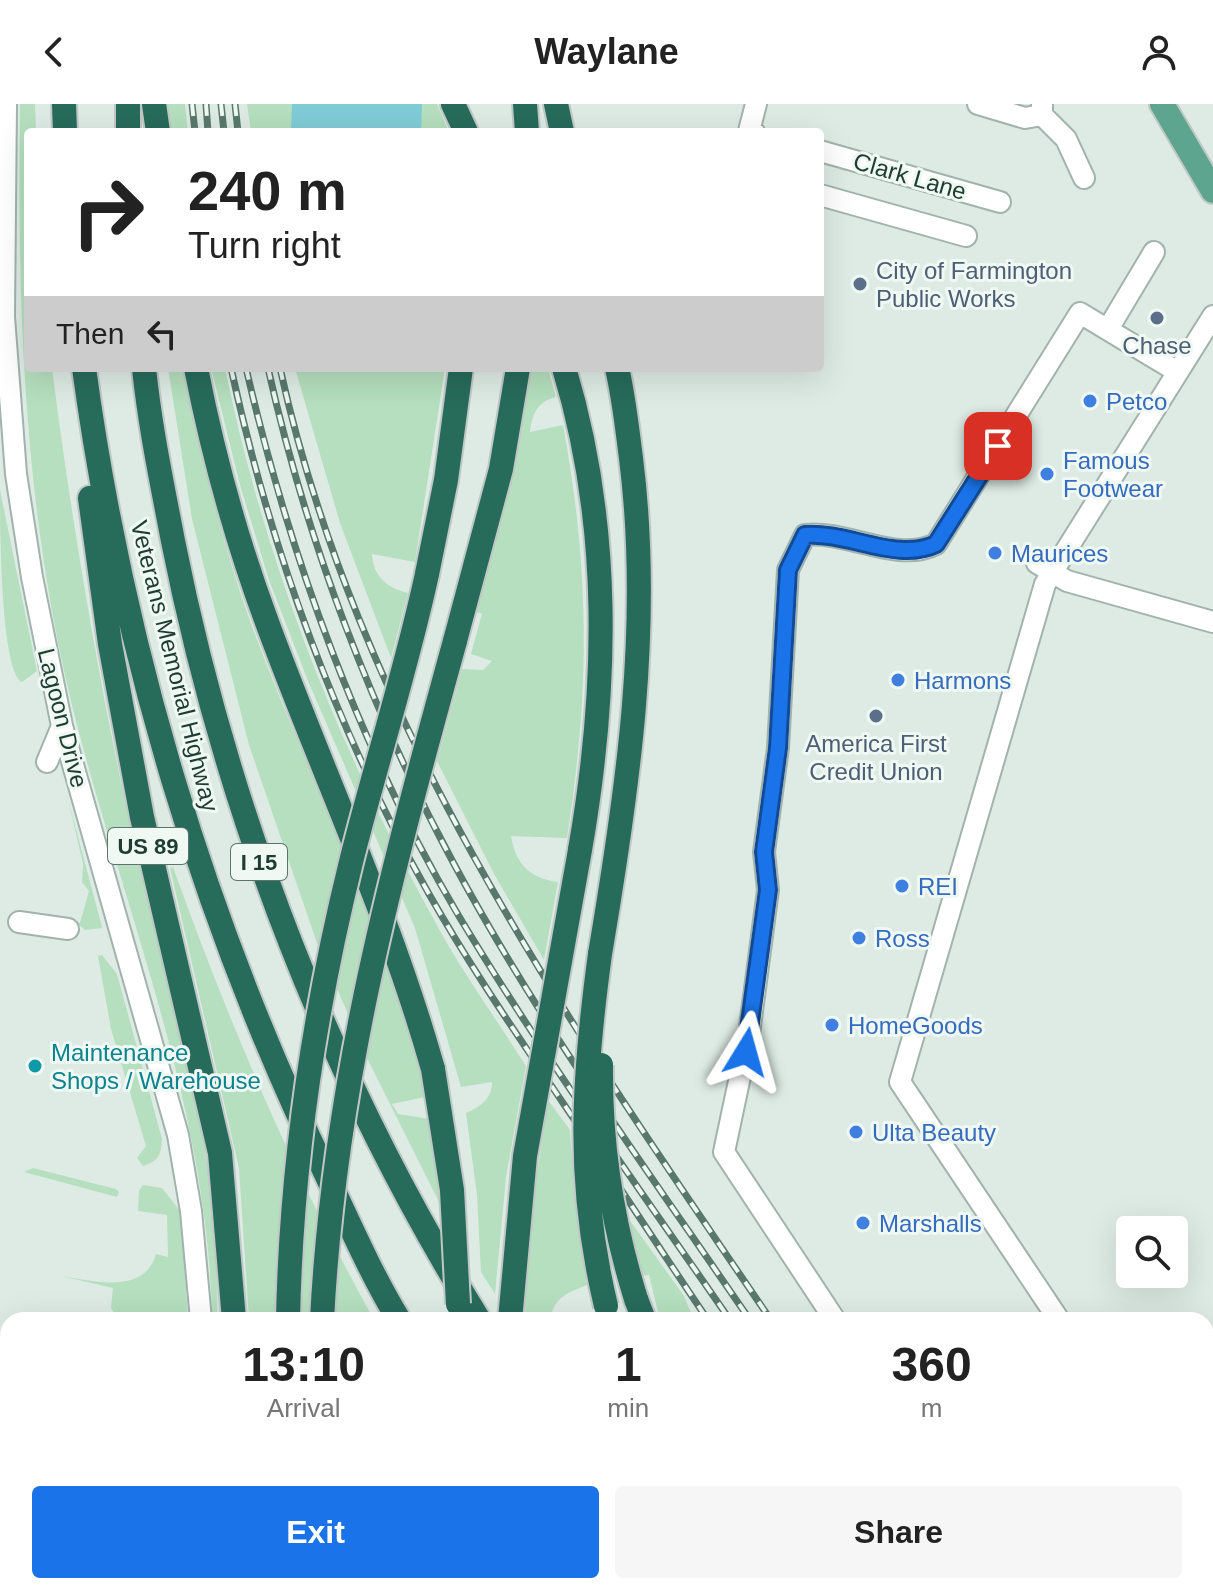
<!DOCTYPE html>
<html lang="en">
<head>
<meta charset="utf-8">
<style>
  :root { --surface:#fff; --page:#f6f6f6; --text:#222; --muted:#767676; --accent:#1a73e8 }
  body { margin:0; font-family:Helvetica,sans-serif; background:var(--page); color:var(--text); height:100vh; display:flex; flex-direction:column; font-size:30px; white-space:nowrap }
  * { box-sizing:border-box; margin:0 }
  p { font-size:26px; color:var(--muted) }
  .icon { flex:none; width:44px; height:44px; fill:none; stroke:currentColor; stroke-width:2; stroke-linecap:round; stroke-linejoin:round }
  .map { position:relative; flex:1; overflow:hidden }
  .drawer { position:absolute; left:0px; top:1208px; width:1214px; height:282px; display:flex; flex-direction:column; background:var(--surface); border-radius:24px 24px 0 0; box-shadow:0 8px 32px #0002 }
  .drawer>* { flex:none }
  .guide { position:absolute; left:24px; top:24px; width:800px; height:244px; border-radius:8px; box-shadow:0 8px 32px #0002; background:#fff; color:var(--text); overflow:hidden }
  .buttons { position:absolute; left:1116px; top:1112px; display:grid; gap:16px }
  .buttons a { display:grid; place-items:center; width:72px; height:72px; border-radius:8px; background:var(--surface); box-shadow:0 8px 32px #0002; font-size:40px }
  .pin { position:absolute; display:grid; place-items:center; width:68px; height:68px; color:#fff; margin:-34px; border-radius:16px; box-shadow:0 4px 12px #0006 }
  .me { position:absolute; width:88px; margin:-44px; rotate:8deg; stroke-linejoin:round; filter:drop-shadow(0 0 6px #0008) }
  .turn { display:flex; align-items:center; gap:28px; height:168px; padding:0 32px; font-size:36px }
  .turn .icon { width:104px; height:104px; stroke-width:2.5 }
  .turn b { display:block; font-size:56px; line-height:68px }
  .then { display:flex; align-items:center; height:76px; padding:0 32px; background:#0003; gap:16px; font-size:30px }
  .eta { display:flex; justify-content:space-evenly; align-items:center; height:136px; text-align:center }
  .eta b { font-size:48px; font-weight:800; line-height:56px }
  .button { display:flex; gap:16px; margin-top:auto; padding:16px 32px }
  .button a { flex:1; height:92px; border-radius:8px; background:var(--accent); color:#fff; font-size:32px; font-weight:800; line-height:92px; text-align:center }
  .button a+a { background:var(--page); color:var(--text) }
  header { display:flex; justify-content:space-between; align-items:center; height:104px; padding:0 32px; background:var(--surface); font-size:36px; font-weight:800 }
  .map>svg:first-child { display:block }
</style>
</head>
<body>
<header><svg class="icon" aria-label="back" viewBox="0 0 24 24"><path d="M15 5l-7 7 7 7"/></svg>Waylane<svg class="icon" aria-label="person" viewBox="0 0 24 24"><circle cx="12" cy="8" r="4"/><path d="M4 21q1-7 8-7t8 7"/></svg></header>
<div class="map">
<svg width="1213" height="1489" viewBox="0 0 1213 1489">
  <rect width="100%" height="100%" fill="#deebe5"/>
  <path fill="#b5dfbe" d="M20 0H35L36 28H28V264H52C72 422 99 579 133 735 153 829 183 922 200 1017 213 1083 216 1150 218 1216H212C209 1010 127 814 76 617 24 414 17 208 20 0Z
    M166 0H185L188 28H169Z
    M247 0H437L449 28H251Z
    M168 264H183C202 355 223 445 256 533 313 685 393 832 425 993L392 1000 398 1010 430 1015 441 1102 369 958 317 839 249 641 192 415Z
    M211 264H225C266 464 339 645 438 823 464 871 497 916 526 962L506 1073 495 1190 481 1168 477 1091 466 1009C480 1003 492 995 492 978L461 983 415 824 308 577 269 476 240 381Z
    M295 264H445L415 458 372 450C373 472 387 484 408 489L391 554 340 419Z
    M530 264H548L556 293C538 297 532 310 530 328L563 321C590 468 590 586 567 734L511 732C516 760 529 774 558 778L544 856 494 770 437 657 462 565 483 566 492 557 471 550 482 510 477 508 515 358Z
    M0 386 37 567 22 578C0 568 0 414 0 386Z
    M68 695 102 823V824L85 826 71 814 80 819 89 787 82 778 83 760Z
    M173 763C229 920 294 1071 374 1216H249L239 1064 170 764Z
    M102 851 117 870 162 1035C161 1051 159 1057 143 1062L137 1054 146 1042 111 925 98 852Z
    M548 996 570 1026 574 1088 587 1181C567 1189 554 1193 550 1216H525L528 1132Z
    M33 1064 116 1085 119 1088 117 1093 24 1068Z
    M143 1081 162 1084 181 1108 188 1216H118L111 1204 113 1184 61 1172C93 1177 145 1191 156 1150L168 1153 167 1111 138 1107 139 1087Z
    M626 1111 684 1192 694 1216H660L649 1171 641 1172Z
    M8 1320V1388L0 1397V1323Z
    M343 1482H412L411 1489H344Z"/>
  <path fill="#80ccd6" d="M292 0H422L421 28H291Z"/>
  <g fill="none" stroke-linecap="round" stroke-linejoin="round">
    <defs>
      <path id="minor" d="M6 0 4 213 16 370 32 473 62 622 178 1031 191 1107 201 1216
        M978 0 1025 14 1042 11
        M1042 0V11L1066 35 1084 74
        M754 28 749 27 756 0
        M820 47 1000 98
        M820 91 966 132
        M1108 225 1154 148
        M1037 459 1067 477 1213 518
        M47 658 62 622
        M19 818 68 825
        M835 1216 724 1048 749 930 768 786 764 748 778 644 788 466 805 431C847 426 897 460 936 440L1080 209 1178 268
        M1059 1216 900 978 1045 480 1213 212
        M1206 1244 1213 1240
        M1206 1301 1213 1296
        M1206 1422 1213 1432
        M1032 1482 1037 1489
        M1122 1482 1127 1489
        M1150 1482 1155 1489
        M159 1489 162 1482"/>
      <path id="major" d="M1162 0 1213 87"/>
      <path id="highway" d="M64 0 65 28
        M128 0V28
        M154 0 158 28
        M453 0 466 28
        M525 0 527 28
        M556 0 562 28
        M84 264C122 543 204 817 326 1070 349 1119 371 1170 399 1216
        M144 264C150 323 162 379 173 437 228 713 331 977 479 1216
        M196 264C213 351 237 438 268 521 323 670 390 812 433 965
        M564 264C612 422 608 585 580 746
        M90 394 110 540 142 713 220 1049 234 1216
        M427 470 446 376 461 264
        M455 537 501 365 518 264
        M600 850C628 685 652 521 631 354 627 324 624 294 617 264
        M636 1195 644 1216
        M246 1482V1489
        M295 1482 296 1489
        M327 1482V1489
        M524 1482 525 1489
        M549 1482 551 1489
        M572 1482 578 1489
        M669 1482 675 1489
        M747 1482 752 1489
        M808 1482 813 1489
        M423 1489 424 1482
        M450 1489 451 1482"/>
    </defs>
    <use href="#minor" stroke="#a1b3ac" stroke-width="24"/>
    <use href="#major" stroke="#c0c8c6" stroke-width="28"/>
    <use href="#highway" stroke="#c0c8c6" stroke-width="28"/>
    <use href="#minor" stroke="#fff" stroke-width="20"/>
    <use href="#major" stroke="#5ea590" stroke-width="24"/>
    <use href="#highway" stroke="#276b5b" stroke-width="24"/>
    <defs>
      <path id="rail" d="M192 0 195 28
        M206 0 208 28
        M221 0 224 28
        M235 0 238 28
        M231 264C271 447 337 627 429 790 471 864 516 929 563 999 612 1071 659 1144 708 1216
        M246 264C290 454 360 646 460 814 543 952 639 1084 730 1216
        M268 264C306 435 371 606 454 760 539 919 648 1067 750 1216
        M280 264C358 618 570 922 771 1216
        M890 1482 895 1489
        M912 1482 917 1489
        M933 1482 938 1489
        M954 1482 958 1489"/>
    </defs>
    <use href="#rail" stroke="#58786e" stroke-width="7"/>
    <use href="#rail" stroke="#eff8f3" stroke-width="4" stroke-dasharray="12" stroke-linecap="butt"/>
    <defs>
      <path id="highway-bridge" d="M600 850C583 975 576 1077 606 1202
        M601 961C600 1042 612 1118 636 1195
        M433 965 452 1086 458 1200
        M288 1216C291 1062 314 908 351 758 375 662 406 567 427 470
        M322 1216C334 978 392 766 455 537
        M510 1216 525 1052 580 746"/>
    </defs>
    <use href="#highway-bridge" stroke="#c0c8c6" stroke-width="28" stroke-linecap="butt"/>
    <use href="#highway-bridge" stroke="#276b5b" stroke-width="24"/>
  </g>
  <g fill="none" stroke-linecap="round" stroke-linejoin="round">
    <defs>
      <path id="route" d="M746 948 768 786 764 748 778 644 788 466 805 431C847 427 897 459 936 440L998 342"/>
    </defs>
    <use href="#route" stroke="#114b97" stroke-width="20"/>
    <use href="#route" stroke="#1a73e8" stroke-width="14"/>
  </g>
  <g fill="#5c6f8a" stroke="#eff8f3" stroke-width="3">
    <circle cx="860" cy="180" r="8"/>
    <circle cx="1157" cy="214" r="8"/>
    <circle cx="876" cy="612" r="8"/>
  </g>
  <g fill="#3f7fe0" stroke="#eff8f3" stroke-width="3">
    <circle cx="1090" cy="297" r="8"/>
    <circle cx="1047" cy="370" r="8"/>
    <circle cx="995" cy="449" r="8"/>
    <circle cx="898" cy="576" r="8"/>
    <circle cx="902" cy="782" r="8"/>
    <circle cx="859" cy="834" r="8"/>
    <circle cx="832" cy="921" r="8"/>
    <circle cx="856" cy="1028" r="8"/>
    <circle cx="863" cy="1119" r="8"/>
  </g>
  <circle fill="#0f9aa8" stroke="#eff8f3" stroke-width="3" cx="35" cy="962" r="8"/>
  <g text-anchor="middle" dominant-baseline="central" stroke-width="6" stroke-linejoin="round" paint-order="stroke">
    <g fill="#eff8f3" stroke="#5d746d" stroke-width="2">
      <rect x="108" y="724" width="80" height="36" rx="6"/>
      <rect x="231" y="740" width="56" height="36" rx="6"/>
    </g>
    <g font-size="22" font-weight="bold" fill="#1e3c33">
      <text x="148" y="742">US 89</text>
      <text x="259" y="758">I 15</text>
    </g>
    <g font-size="24" fill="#1e3c33" stroke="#eff8f3">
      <text transform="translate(910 72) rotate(16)">Clark Lane</text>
      <text transform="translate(175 562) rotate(76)">Veterans Memorial Highway</text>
      <text transform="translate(63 614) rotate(76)">Lagoon Drive</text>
    </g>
    <g font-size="24" fill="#4e5e75" stroke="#eff8f3">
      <text x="876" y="166" text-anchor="start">City of Farmington<tspan x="876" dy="28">Public Works</tspan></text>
      <text x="1157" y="241">Chase</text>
      <text x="876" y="639">America First<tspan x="876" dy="28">Credit Union</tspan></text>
    </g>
    <g font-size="24" fill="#366cbe" stroke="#eff8f3" text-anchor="start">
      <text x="1106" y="297">Petco</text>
      <text x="1063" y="356">Famous<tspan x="1063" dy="28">Footwear</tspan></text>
      <text x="1011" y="449">Maurices</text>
      <text x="914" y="576">Harmons</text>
      <text x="918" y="782">REI</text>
      <text x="875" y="834">Ross</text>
      <text x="848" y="921">HomeGoods</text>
      <text x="872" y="1028">Ulta Beauty</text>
      <text x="879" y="1119">Marshalls</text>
    </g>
    <g font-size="24" fill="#0d838f" stroke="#eff8f3" text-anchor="start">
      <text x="51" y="948">Maintenance<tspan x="51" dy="28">Shops / Warehouse</tspan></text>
    </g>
  </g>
</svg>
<div class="buttons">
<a><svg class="icon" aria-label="search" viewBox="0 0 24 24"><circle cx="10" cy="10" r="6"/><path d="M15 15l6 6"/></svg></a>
</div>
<div class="pin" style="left:998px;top:342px;background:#d93025"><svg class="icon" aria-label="arrive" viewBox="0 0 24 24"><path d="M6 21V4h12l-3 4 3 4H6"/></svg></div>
<svg class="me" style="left:746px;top:948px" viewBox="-20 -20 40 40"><path d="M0-17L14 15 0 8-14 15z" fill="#1a73e8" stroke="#fff" stroke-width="4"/></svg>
<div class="guide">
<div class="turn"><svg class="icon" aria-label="right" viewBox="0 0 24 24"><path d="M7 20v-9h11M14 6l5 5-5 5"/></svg><div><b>240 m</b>Turn right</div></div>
<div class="then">Then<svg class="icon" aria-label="left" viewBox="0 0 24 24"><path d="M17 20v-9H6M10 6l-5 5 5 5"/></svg></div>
</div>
<section class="drawer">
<div class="eta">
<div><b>13:10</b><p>Arrival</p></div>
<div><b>1</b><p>min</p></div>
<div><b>360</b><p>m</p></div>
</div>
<div class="button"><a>Exit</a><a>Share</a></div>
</section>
</div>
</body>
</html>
